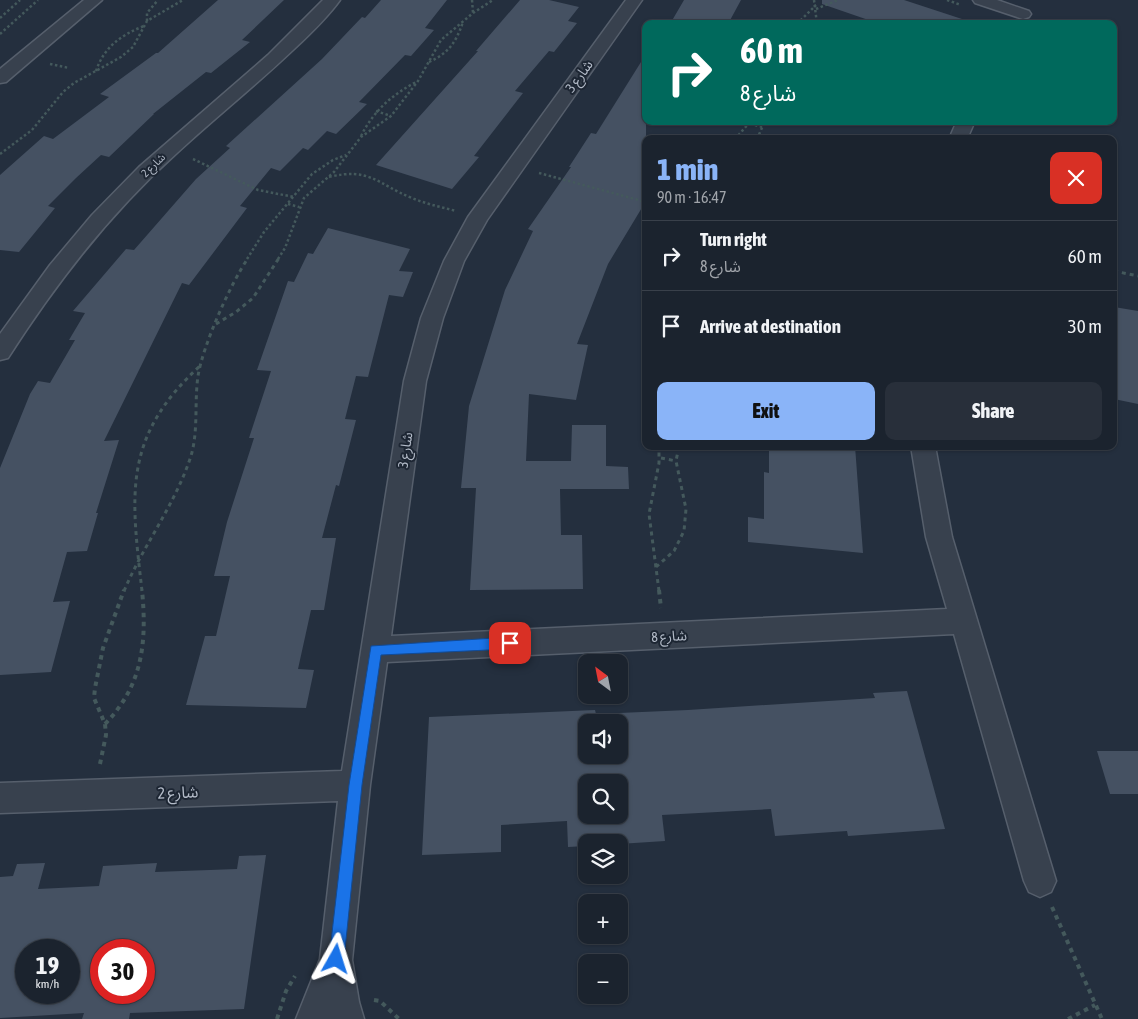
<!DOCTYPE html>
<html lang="en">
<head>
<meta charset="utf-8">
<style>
  :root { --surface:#1b232e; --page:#282f3a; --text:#f1f3f6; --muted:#a0a4aa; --line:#39404a; --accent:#8ab4f8 }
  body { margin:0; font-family:"Asap Condensed","Noto Sans Arabic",sans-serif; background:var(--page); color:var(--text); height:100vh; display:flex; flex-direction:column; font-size:19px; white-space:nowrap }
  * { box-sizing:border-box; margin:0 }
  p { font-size:16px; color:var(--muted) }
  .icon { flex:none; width:28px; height:28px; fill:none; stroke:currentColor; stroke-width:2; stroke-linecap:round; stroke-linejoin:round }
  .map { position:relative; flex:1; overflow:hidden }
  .sheet { position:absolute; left:642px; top:135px; width:475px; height:315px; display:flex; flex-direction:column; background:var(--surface); border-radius:10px; box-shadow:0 1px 4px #0004,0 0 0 1px var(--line) }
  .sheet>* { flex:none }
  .guide { position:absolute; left:642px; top:20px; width:475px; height:105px; border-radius:10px; box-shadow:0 1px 4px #0004,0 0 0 1px var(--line); background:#00695c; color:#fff; overflow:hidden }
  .needle { width:32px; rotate:328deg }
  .tools { position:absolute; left:578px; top:654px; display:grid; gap:10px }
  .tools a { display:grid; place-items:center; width:50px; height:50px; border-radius:10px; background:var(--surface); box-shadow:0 1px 4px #0004,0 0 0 1px var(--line); font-size:25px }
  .speed { position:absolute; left:15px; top:939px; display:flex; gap:10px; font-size:25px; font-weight:700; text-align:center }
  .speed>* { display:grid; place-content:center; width:65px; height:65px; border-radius:50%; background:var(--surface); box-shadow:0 1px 4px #0004,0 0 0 1px var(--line); line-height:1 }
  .speed small { font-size:12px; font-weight:400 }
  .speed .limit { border:8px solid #d22; background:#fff; color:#111 }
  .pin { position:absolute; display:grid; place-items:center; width:42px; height:42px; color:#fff; margin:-21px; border-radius:10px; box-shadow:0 2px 8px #0006 }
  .me { position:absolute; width:55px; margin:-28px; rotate:6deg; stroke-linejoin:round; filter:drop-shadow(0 0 4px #0008) }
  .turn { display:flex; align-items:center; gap:18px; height:105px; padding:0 15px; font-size:22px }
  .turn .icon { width:65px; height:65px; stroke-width:2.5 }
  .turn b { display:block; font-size:35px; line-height:42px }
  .round { display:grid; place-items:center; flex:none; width:52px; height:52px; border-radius:10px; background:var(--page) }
  .overview { display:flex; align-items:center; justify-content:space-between; height:85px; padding:0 15px }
  h1 { font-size:30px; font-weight:800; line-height:38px; color:var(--accent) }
  .cta { display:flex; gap:10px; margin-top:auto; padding:10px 15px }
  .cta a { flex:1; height:58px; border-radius:10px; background:var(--accent); color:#111; font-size:20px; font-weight:800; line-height:58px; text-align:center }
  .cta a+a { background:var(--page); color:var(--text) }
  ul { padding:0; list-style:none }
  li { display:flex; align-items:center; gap:15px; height:70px; padding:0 15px; border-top:1px solid var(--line) }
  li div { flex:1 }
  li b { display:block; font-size:19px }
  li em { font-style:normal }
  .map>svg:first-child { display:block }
</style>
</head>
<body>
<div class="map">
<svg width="1138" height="1019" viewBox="0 0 1138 1019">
  <rect width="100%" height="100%" fill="#242f3e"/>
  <path fill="#455162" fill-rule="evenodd" d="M218 0H284L242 40 250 42 211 73 206 72 153 114H154L109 157 101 155 76 178 48 206 55 208 19 252 0 250V175L44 136 53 139 109 97 100 94 156 53H158Z
    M381 0H447L425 28 434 30 411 56 405 55 359 102 367 104 336 134 327 131 308 150 303 148 280 171 271 168 240 206 247 208 189 285 182 283 104 441 119 440 96 513H98L87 551 67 552 53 602 70 601 51 672 0 675V468L30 394 38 381 50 383 75 340H69L85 313 73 311 126 249 134 250 196 179 230 148 226 146 322 59 362 17 365 18Z
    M520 0H549L579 7 568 21 577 23 554 52 549 51 515 91 523 93 474 156 479 157 452 189 376 165 478 51H476Z
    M684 0H741L728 24H670Z
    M822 0H904L962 19 961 24H880L822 4Z
    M646 54V201L608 264 577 344 588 345 576 400 529 394 526 461H571L572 425H606V466L628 467 629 489H560L561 535H582L583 589 470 590 476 488H461L469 406 505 290 533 231 528 229 571 167H569L591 133 596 134Z
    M328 228 410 249 399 271 413 272 403 297 389 295 368 377 356 376 345 419 356 420 339 486 336 485 322 538H336L324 610H311L298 669 314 670 306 708 186 705 205 636H216L230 576H214L227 522 254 438H249L271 371 257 370 288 281 294 282 308 253 313 254Z
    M1114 307 1138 311V404L1114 399Z
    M769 446H855L863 553 748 542V517L764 519V472L769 473Z
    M907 691 945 829 848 836 847 831 775 836 771 809 662 815 665 841 619 844 586 842V846L568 847 567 821 501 825V852L422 855 429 717 595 710 596 714 688 710 875 698 873 693ZM586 722H619V755H586ZM586 782H619V815H586Z
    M1097 751H1138V794H1110Z
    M266 855 244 1009 130 1013 129 1019H82L84 1013 0 1018V877L13 876 17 864 45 863 38 889 99 886 103 866 157 863 155 872 237 869 239 856ZM26 950H69V992H26ZM101 950H144V992H101Z"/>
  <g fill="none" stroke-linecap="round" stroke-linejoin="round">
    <defs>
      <path id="street" d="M84 0H102L6 82 0 83V69Z
        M323 0H340C327 18 309 35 293 50 255 86 215 118 177 153 110 213 56 283 8 358L0 360V334L50 265 92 215 139 167 268 55Z
        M626 0H642L487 220 464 261 443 318 426 381 391 636 947 609 926 537 911 446H935L952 537 1056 881 1051 892 1040 897 1029 892 1024 881 954 634 387 662 370 785 352 960 359 1002 364 1019H296L320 959 338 801 0 813V783L342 771 404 381 421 318 444 261 468 217Z
        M973 0H997L1029 11 1031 14 1029 17 1023 19 975 3Z
        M957 121H975L967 139H949Z"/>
    </defs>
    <use href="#street" stroke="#565f6c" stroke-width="3"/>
    <path stroke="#44595c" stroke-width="2.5" stroke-dasharray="2.5 2.5" stroke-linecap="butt" d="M472 0 473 13
      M814 0 817 24
      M947 0 961 5
      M816 9 838 0
      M0 18 20 0
      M147 21V13L158 0
      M797 24 816 5
      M0 34 38 0
      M429 62C449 53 456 42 463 22
      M50 64 69 68
      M96 71C104 47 121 35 144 26
      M376 111 391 116
      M750 124 763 127
      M361 136C374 110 393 94 418 81
      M735 139 751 121
      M757 139 765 121
      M0 154 32 130 63 92 74 83 121 57 133 47 147 21 183 0
      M193 159 258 190 294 197
      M539 173 646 202
      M329 177C370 167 377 184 412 198 426 204 441 207 456 211
      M288 204 299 207
      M247 259 264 232 312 174 333 160 346 155
      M278 259 285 248 304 198 334 172 361 137 391 116 418 81 441 40 473 13 493 0"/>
    <path stroke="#44595c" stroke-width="3" stroke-dasharray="4 4" stroke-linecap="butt" d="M1114 271 1138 276
      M216 324 236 312 253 298 279 258
      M661 458 676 461
      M656 567 674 551 684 531 686 509 676 461 679 446
      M124 591C143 546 174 506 190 459 199 432 194 404 198 376 203 345 230 285 248 258
      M142 591C131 494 122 437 201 365
      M659 591 649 514 659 463V446"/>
    <path stroke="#44595c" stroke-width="4" stroke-dasharray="4.5 4.5" stroke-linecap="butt" d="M659 590 661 608
      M105 724C143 685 147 642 142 590
      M100 764 106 735 105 724 94 698 95 688 103 648 124 590
      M1052 907 1102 1019
      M374 1000 380 1001 399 1019
      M277 1019 286 991 295 976
      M1068 1019 1095 1005"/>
    <use href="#street" fill="#38414e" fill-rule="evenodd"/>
  </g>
  <path fill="#1a73e8" stroke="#114b97" d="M510 637 515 639 517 643 515 647 510 649 381 655 362 785 344 959 341 964 336 966 331 964 329 959 349 785 371 646Z"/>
  <g text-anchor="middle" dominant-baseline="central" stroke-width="4" stroke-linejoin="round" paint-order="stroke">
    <g font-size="11" fill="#b4bcc9" stroke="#1d2633">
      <text transform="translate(153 165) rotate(-44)">شارع 2</text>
    </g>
    <g font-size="14" fill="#b4bcc9" stroke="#1d2633">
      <text transform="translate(579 76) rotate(-54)">شارع 3</text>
      <text transform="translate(405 450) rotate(-82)">شارع 3</text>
      <text transform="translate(669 636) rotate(-3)">شارع 8</text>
    </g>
    <g font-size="16" fill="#b4bcc9" stroke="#1d2633">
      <text transform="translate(178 792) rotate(-2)">شارع 2</text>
    </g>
  </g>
</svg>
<div class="tools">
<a><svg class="needle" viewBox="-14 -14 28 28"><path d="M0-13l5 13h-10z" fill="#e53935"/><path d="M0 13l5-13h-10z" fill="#a0a4aa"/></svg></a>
<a><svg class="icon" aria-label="sound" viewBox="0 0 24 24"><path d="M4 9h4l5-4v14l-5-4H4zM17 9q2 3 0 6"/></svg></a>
<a><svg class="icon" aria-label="search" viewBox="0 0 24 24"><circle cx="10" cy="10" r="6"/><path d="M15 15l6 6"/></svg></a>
<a><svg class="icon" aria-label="layers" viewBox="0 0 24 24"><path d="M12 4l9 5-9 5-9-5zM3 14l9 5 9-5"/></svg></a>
<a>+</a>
<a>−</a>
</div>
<div class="speed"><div>19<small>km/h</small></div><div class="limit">30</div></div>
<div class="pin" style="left:510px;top:643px;background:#d93025"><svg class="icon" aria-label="arrive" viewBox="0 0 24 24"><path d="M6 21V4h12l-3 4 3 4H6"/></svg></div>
<svg class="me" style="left:336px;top:959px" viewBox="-20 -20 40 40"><path d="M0-17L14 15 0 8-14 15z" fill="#1a73e8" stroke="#fff" stroke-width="4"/></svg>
<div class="guide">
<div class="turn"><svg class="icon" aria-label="right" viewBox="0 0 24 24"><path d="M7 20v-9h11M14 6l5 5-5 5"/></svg><div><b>60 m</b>شارع 8</div></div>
</div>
<section class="sheet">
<div class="overview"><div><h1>1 min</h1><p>90 m · 16:47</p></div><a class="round" style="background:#d93025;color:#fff"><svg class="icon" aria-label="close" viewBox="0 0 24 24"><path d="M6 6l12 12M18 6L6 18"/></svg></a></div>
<ul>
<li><svg class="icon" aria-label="right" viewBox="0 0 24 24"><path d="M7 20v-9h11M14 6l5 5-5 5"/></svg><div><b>Turn right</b><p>شارع 8</p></div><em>60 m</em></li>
<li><svg class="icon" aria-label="arrive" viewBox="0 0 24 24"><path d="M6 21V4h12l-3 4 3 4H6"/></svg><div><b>Arrive at destination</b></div><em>30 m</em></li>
</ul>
<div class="cta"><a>Exit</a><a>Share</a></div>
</section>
</div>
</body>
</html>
